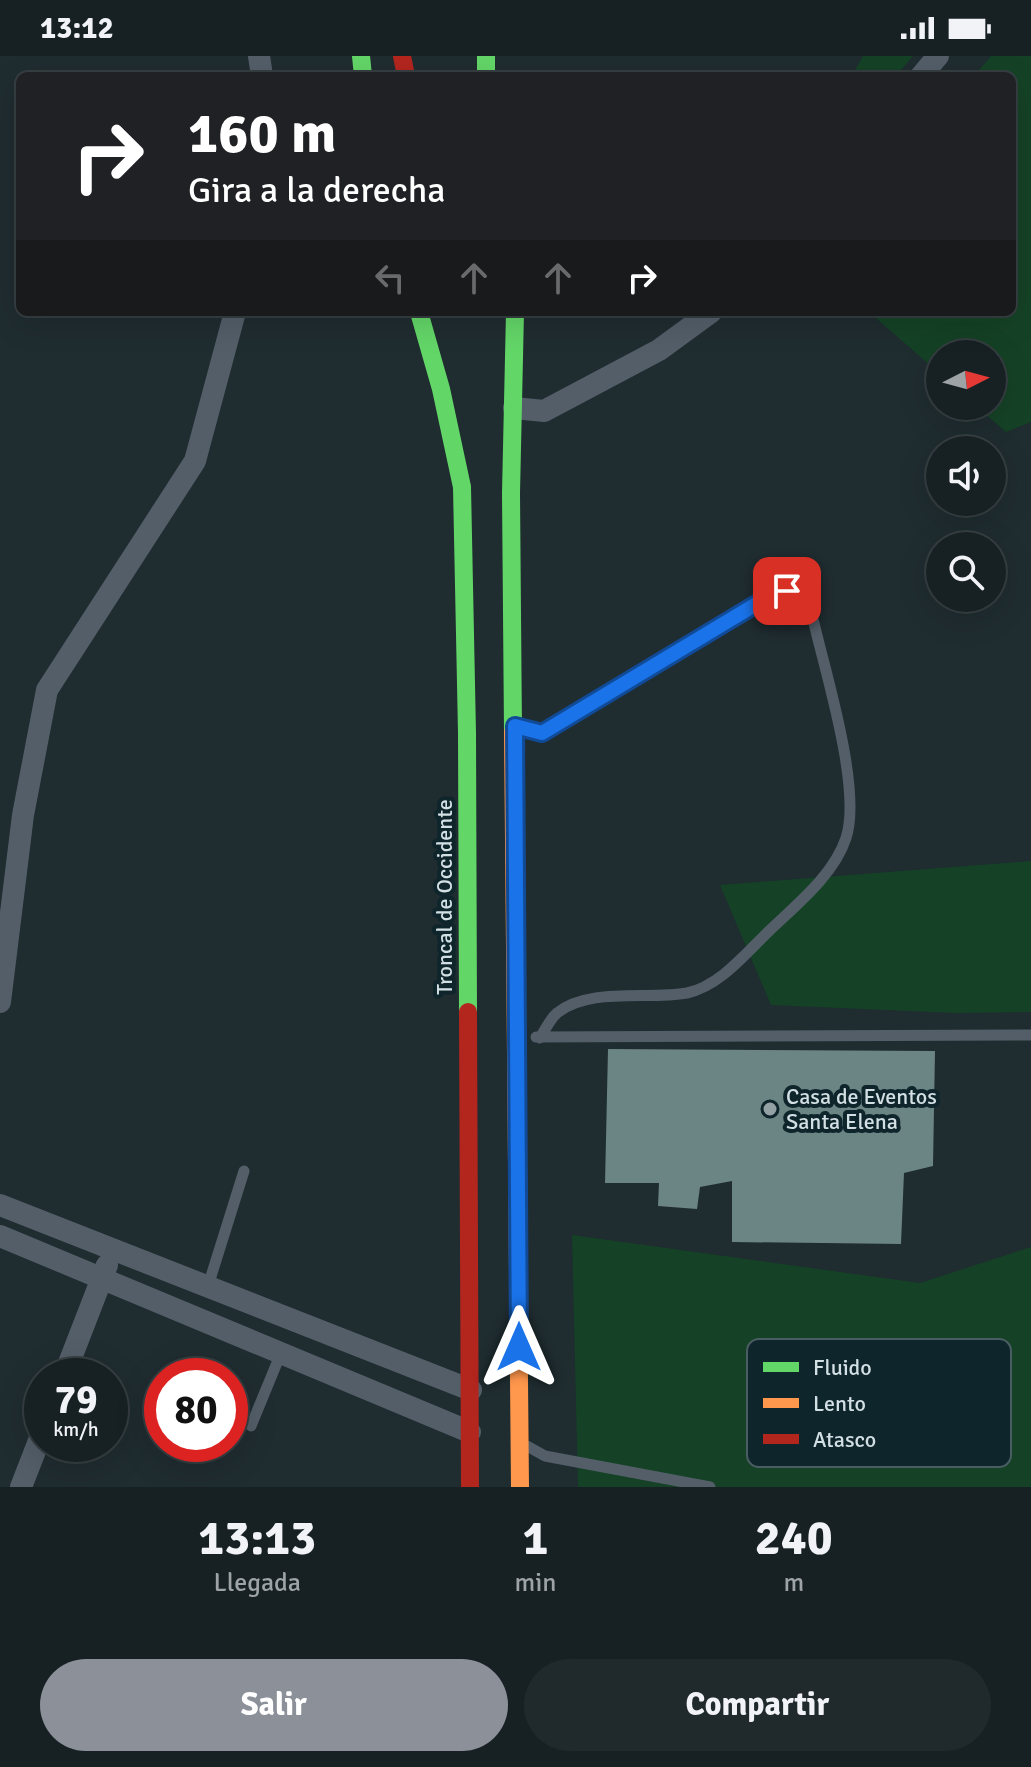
<!DOCTYPE html>
<html lang="es">
<head>
<meta charset="utf-8">
<style>
  :root { --surface:#172124; --page:#20292c; --text:#f1f3f6; --muted:#9ea3a6; --line:#363e41; --accent:#8c9099 }
  body { margin:0; font-family:Signika,sans-serif; background:var(--page); color:var(--text); height:100vh; display:flex; flex-direction:column; font-size:30px; white-space:nowrap }
  * { box-sizing:border-box; margin:0 }
  p { font-size:26px; color:var(--muted) }
  .icon { flex:none; width:44px; height:44px; fill:none; stroke:currentColor; stroke-width:2; stroke-linecap:round; stroke-linejoin:round }
  .map { position:relative; height:1431px; overflow:hidden }
  .sheet { display:flex; flex-direction:column; background:var(--surface); flex:1 }
  .sheet>* { flex:none }
  .hud { position:absolute; left:16px; top:16px; width:1000px; height:244px; border-radius:12px; box-shadow:0 8px 32px #0002,0 0 0 2px var(--line); background:#202124; color:#fff; overflow:hidden }
  .needle { width:52px; rotate:84deg }
  .fabs { position:absolute; left:926px; top:284px; display:grid; gap:16px }
  .fabs a { display:grid; place-items:center; width:80px; height:80px; border-radius:50%; background:var(--surface); box-shadow:0 8px 32px #0002,0 0 0 2px var(--line); font-size:40px }
  .speed { position:absolute; left:24px; top:1302px; display:flex; gap:16px; font-size:40px; font-weight:700; text-align:center }
  .speed>* { display:grid; place-content:center; width:104px; height:104px; border-radius:50%; background:var(--surface); box-shadow:0 8px 32px #0002,0 0 0 2px var(--line); line-height:1 }
  .speed small { font-size:20px; font-weight:400 }
  .speed .limit { border:12px solid #d22; background:#fff; color:#111 }
  .pin { position:absolute; display:grid; place-items:center; width:68px; height:68px; color:#fff; margin:-34px; border-radius:16px; box-shadow:0 4px 12px #0006 }
  .me { position:absolute; width:88px; margin:-44px; rotate:0deg; stroke-linejoin:round; filter:drop-shadow(0 0 6px #0008) }
  .turn { display:flex; align-items:center; gap:28px; height:168px; padding:0 40px; font-size:36px }
  .turn .icon { width:104px; height:104px; stroke-width:2.5 }
  .turn b { display:block; font-size:56px; line-height:68px }
  .lanes { display:flex; align-items:center; height:76px; padding:0 40px; background:#0003; justify-content:center; gap:40px; direction:ltr }
  .lanes .off { opacity:.35 }
  .eta { display:flex; justify-content:space-evenly; align-items:center; height:136px; text-align:center }
  .eta b { font-size:48px; font-weight:800; line-height:56px }
  .button { display:flex; gap:16px; margin-top:auto; padding:16px 40px }
  .button a { flex:1; height:92px; border-radius:48px; background:var(--accent); color:#fff; font-size:32px; font-weight:800; line-height:92px; text-align:center }
  .button a+a { background:var(--page); color:var(--text) }
  .status { display:flex; justify-content:space-between; align-items:center; height:56px; padding:0 40px; background:var(--surface); direction:ltr }
  .status svg { height:22px; fill:currentColor }
  .map>svg:first-child { display:block }
</style>
</head>
<body>
<div class="status"><b>13:12</b><svg viewBox="0 0 49 12"><path d="M0 12V9h3v3zM5 12V6h3v6zM10 12V3h3v9zM15 12V0h3v12zM26 1h20v11H26zM47 4h2v5h-2z"/></svg></div>
<div class="map">
<svg width="1031" height="1431" viewBox="0 0 1031 1431">
  <rect width="100%" height="100%" fill="#1f2c30"/>
  <path fill="#154226" d="M863 0H913L896 20H852Z
    M991 0H1031V366L1006 376 976 350H992V298H940V318L869 256H1012V20H974Z
    M1031 805V956L956 957 771 949 720 829Z
    M572 1179 920 1227 1031 1191V1431H578Z"/>
  <path fill="#6b8484" d="M608 993 935 995 933 1110 904 1117 901 1188 732 1186V1125L700 1131 697 1153 658 1150 659 1127H605Z"/>
  <g fill="none" stroke-linecap="round" stroke-linejoin="round">
    <path stroke="#535e69" stroke-width="11" d="M523 672 542 677 773 538C801 531 806 541 814 567 826 619 862 734 846 782 834 819 796 849 769 875 746 897 720 930 687 937 648 944 589 931 557 957 550 963 545 974 540 982
      M536 981 1031 979
      M208 1230 244 1115
      M251 1370 281 1297
      M527 1390 545 1400 710 1431"/>
    <path stroke="#535e69" stroke-width="22" d="M259 0 262 20
      M921 20 938 0
      M514 352 544 355 659 294 711 256
      M0 946 23 759 47 634 195 405 235 256
      M0 1149 471 1334
      M0 1180 470 1376
      M64 1320 107 1209
      M21 1431 42 1377"/>
    <path stroke="#63d668" stroke-width="18" d="M361 0 363 20
      M486 0V20
      M419 256 441 333 462 431 467 677 468 956
      M513 676 511 437 515 256"/>
    <path stroke="#ff974d" stroke-width="18" d="M513 676 520 1431"/>
    <path stroke="#b3261e" stroke-width="18" d="M402 0 406 20
      M468 956 470 1431"/>
  </g>
  <g fill="none" stroke-linecap="round" stroke-linejoin="round">
    <defs>
      <path id="route" d="M519 1291 515 670 542 677 773 538 787 535"/>
    </defs>
    <use href="#route" stroke="#114b97" stroke-width="20"/>
    <use href="#route" stroke="#1a73e8" stroke-width="14"/>
  </g>
  <circle fill="#93a0a4" stroke="#0f252c" stroke-width="3" cx="770" cy="1053" r="8"/>
  <g text-anchor="middle" dominant-baseline="central" stroke-width="8" stroke-linejoin="round" paint-order="stroke">
    <g font-size="22" fill="#d2dfe3" stroke="#0f252c">
      <text transform="translate(444 841) rotate(-90)">Troncal de Occidente</text>
    </g>
    <g font-size="22" fill="#d2dfe3" stroke="#0f252c" text-anchor="start">
      <text x="786" y="1040">Casa de Eventos<tspan x="786" dy="25">Santa Elena</tspan></text>
    </g>
  </g>
  <rect x="747" y="1283" width="264" height="128" rx="12" fill="#0f252c" stroke="#4a5d63" stroke-width="2"/>
  <rect x="763" y="1306" width="36" height="10" fill="#63d668"/>
  <rect x="763" y="1342" width="36" height="10" fill="#ff974d"/>
  <rect x="763" y="1378" width="36" height="10" fill="#b3261e"/>
  <g font-size="22" fill="#d2dfe3">
    <text x="813" y="1319">Fluido</text>
    <text x="813" y="1355">Lento</text>
    <text x="813" y="1391">Atasco</text>
  </g>
</svg>
<div class="fabs">
<a><svg class="needle" viewBox="-14 -14 28 28"><path d="M0-13l5 13h-10z" fill="#e53935"/><path d="M0 13l5-13h-10z" fill="#9ea3a6"/></svg></a>
<a><svg class="icon" aria-label="sound" viewBox="0 0 24 24"><path d="M4 9h4l5-4v14l-5-4H4zM17 9q2 3 0 6"/></svg></a>
<a><svg class="icon" aria-label="search" viewBox="0 0 24 24"><circle cx="10" cy="10" r="6"/><path d="M15 15l6 6"/></svg></a>
</div>
<div class="speed"><div>79<small>km/h</small></div><div class="limit">80</div></div>
<div class="pin" style="left:787px;top:535px;background:#d93025"><svg class="icon" aria-label="arrive" viewBox="0 0 24 24"><path d="M6 21V4h12l-3 4 3 4H6"/></svg></div>
<svg class="me" style="left:519px;top:1291px" viewBox="-20 -20 40 40"><path d="M0-17L14 15 0 8-14 15z" fill="#1a73e8" stroke="#fff" stroke-width="4"/></svg>
<div class="hud">
<div class="turn"><svg class="icon" aria-label="right" viewBox="0 0 24 24"><path d="M7 20v-9h11M14 6l5 5-5 5"/></svg><div><b>160 m</b>Gira a la derecha</div></div>
<div class="lanes"><svg class="icon off" aria-label="left" viewBox="0 0 24 24"><path d="M17 20v-9H6M10 6l-5 5 5 5"/></svg><svg class="icon off" aria-label="ahead" viewBox="0 0 24 24"><path d="M12 20V5M6 11l6-6 6 6"/></svg><svg class="icon off" aria-label="ahead" viewBox="0 0 24 24"><path d="M12 20V5M6 11l6-6 6 6"/></svg><svg class="icon" aria-label="right" viewBox="0 0 24 24"><path d="M7 20v-9h11M14 6l5 5-5 5"/></svg></div>
</div>
</div>
<section class="sheet">
<div class="eta">
<div><b>13:13</b><p>Llegada</p></div>
<div><b>1</b><p>min</p></div>
<div><b>240</b><p>m</p></div>
</div>
<div class="button"><a>Salir</a><a>Compartir</a></div>
</section>
</body>
</html>
